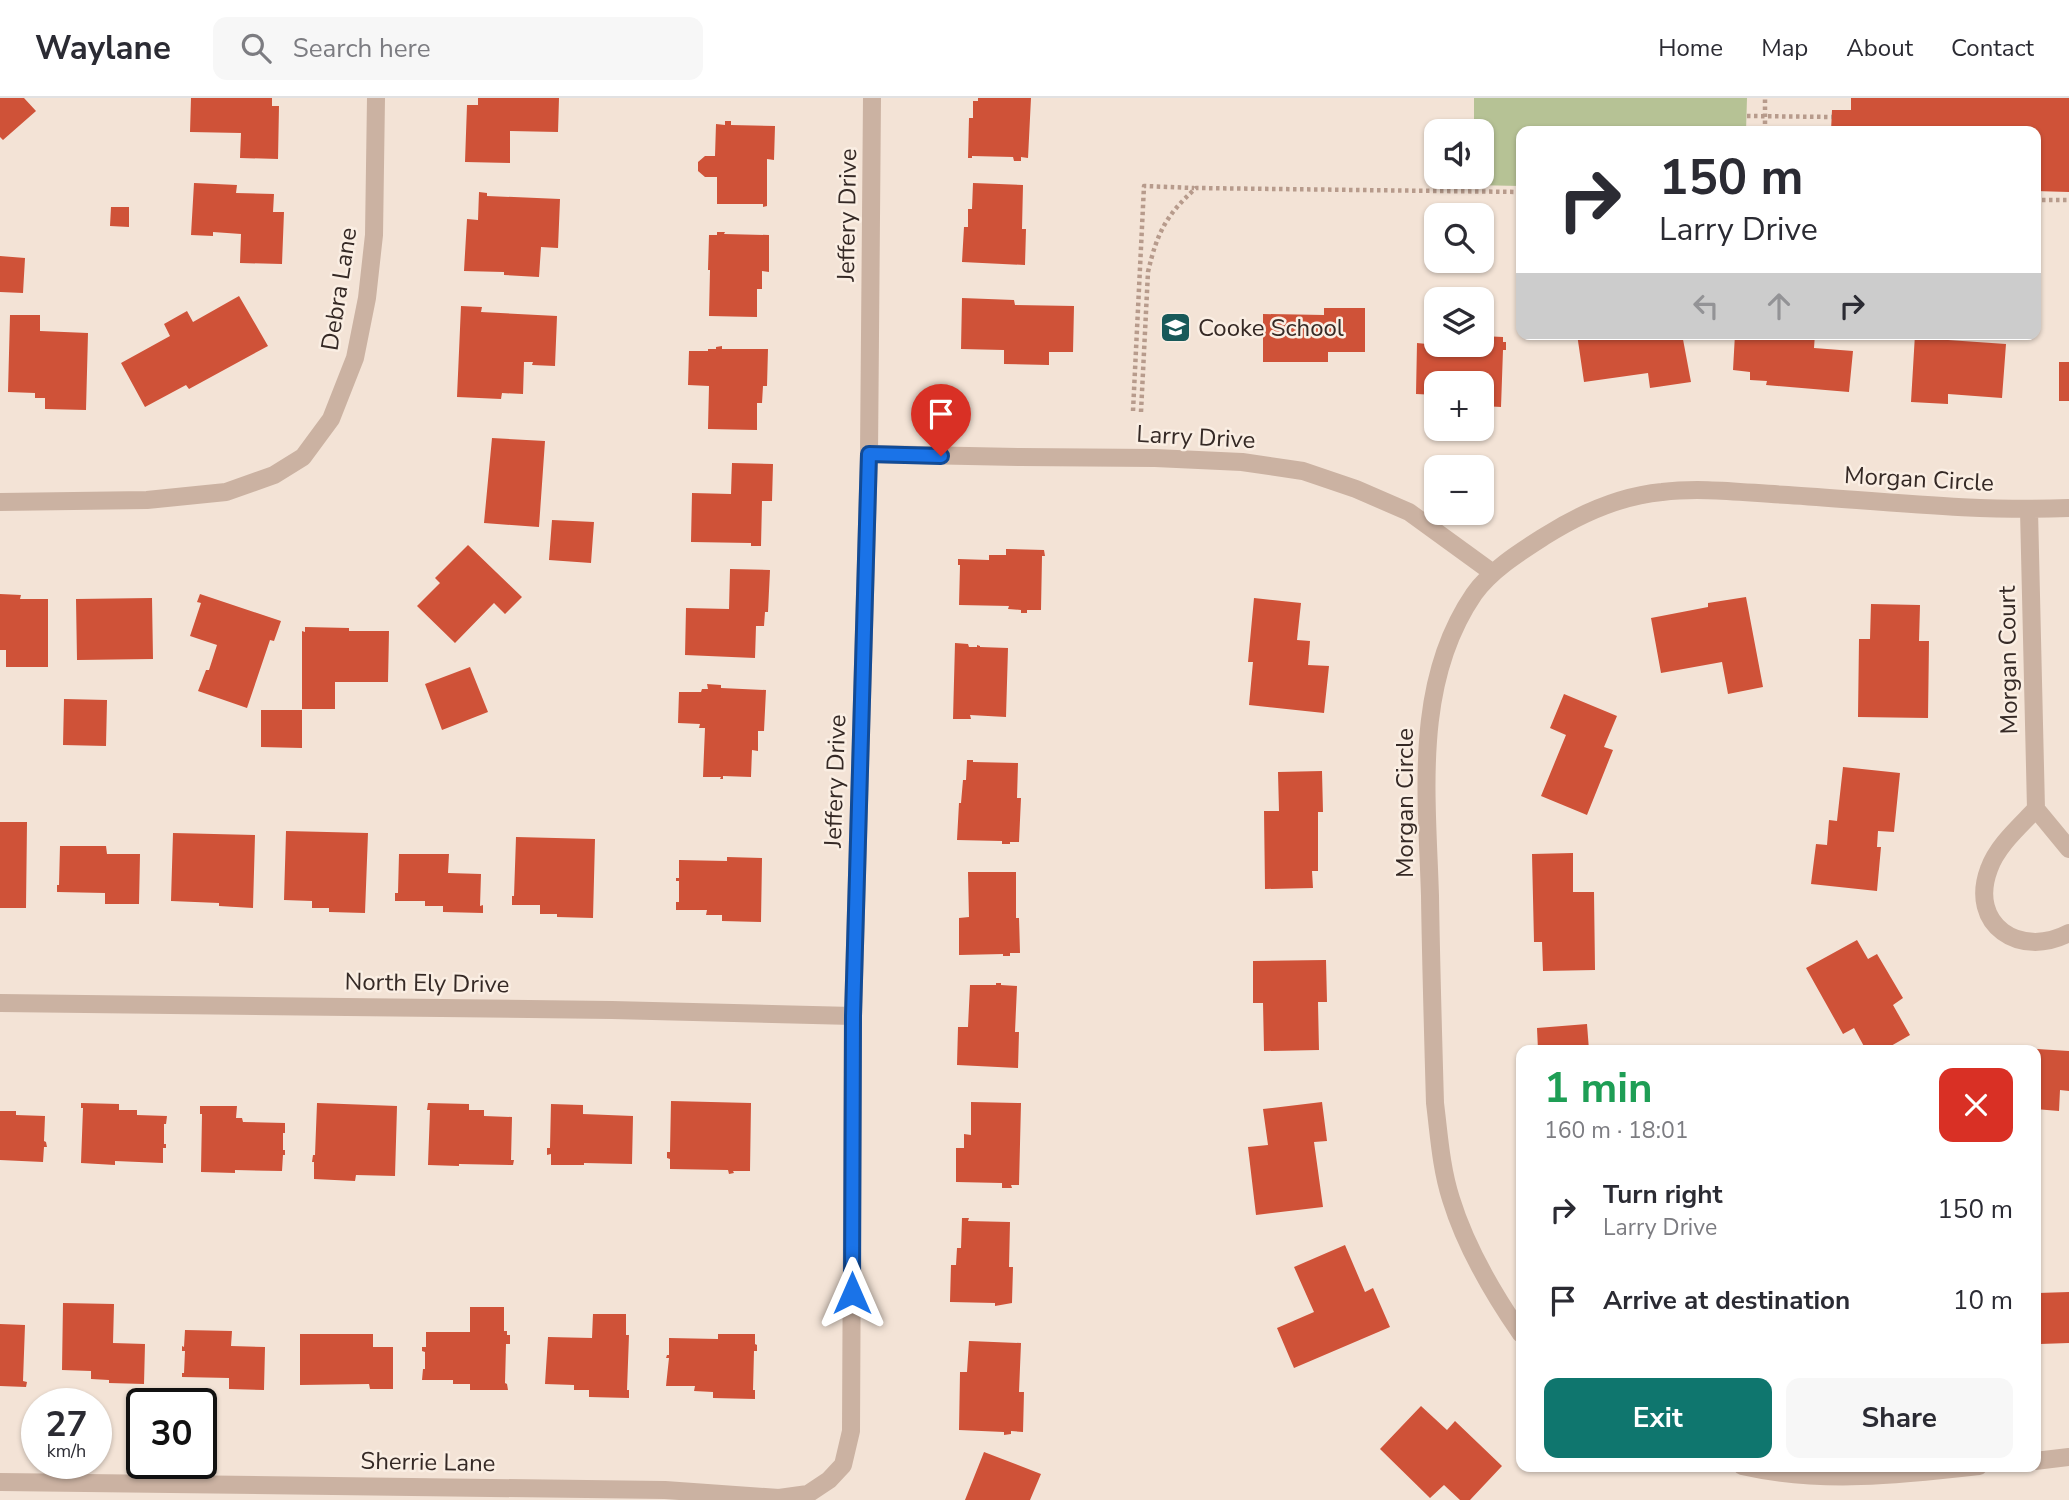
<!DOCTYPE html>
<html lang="en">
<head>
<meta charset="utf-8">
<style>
  :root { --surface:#fff; --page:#f7f7f7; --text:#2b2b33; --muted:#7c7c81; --line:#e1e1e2; --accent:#0f766e }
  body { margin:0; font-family:"Nunito Sans",sans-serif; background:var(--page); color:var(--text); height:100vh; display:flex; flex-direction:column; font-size:26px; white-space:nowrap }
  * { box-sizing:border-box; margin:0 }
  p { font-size:23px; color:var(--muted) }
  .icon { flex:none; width:38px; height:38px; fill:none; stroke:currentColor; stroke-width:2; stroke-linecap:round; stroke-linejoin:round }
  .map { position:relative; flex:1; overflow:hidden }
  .sheet { position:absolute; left:1516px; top:947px; width:525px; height:427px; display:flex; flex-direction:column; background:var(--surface); border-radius:14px; box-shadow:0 2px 5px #0004 }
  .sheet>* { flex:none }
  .guide { position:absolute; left:1516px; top:28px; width:525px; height:214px; border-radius:14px; box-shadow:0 2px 5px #0004; background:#fff; color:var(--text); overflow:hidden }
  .buttons { position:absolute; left:1424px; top:21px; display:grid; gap:14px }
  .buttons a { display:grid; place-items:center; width:70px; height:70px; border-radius:14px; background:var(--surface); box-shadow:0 2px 5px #0004; font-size:35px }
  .speed { position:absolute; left:21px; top:1290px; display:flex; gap:14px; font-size:35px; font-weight:700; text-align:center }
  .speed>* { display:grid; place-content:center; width:91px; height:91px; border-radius:50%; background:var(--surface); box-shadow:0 2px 5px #0004; line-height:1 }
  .speed small { font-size:18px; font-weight:400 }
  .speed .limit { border:4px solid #111; border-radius:10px; background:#fff; color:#111 }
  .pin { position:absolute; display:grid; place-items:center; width:60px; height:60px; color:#fff; margin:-72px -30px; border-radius:50% 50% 50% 0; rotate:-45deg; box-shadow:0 0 7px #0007 }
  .pin .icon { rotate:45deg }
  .me { position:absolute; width:77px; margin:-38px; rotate:0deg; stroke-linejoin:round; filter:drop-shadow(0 0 5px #0008) }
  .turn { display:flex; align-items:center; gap:24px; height:147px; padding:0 28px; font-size:32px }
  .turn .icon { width:91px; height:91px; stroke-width:2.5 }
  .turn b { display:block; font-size:49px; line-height:60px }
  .lanes { display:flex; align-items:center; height:66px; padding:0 28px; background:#0003; justify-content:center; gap:35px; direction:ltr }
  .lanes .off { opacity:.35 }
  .round { display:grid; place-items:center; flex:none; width:74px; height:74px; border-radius:14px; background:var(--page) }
  .headline { display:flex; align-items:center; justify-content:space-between; height:119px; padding:0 28px }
  h1 { font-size:42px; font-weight:700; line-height:52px; color:#1e9e55 }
  .cta { display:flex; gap:14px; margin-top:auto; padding:14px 28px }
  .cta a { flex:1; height:80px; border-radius:14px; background:var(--accent); color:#fff; font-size:28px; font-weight:700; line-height:80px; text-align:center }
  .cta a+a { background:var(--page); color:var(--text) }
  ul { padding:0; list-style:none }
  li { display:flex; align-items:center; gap:21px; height:91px; padding:0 28px }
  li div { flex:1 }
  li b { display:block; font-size:26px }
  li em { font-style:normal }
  header { display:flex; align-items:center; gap:42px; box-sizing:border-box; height:98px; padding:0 35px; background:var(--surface); border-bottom:2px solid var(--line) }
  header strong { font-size:33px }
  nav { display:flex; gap:38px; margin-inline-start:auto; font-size:24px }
  .search { width:490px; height:63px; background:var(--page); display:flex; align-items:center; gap:18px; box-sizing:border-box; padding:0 24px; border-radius:14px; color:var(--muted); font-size:26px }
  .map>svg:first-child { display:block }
</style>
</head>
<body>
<header>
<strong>Waylane</strong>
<div class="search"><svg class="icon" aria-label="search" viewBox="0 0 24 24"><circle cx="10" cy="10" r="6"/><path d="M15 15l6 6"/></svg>Search here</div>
<nav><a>Home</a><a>Map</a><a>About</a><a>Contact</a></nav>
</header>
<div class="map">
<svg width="2069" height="1402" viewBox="0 0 2069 1402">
  <rect width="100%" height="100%" fill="#f3e3d6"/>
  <path fill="#b6c295" d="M1474 0H1747L1746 33H1521V88L1471 87 1472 79H1482V33H1474Z"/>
  <path fill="#cf5238" d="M0 0H24L36 13 3 42 0 39Z
    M191 0H272V8H279L278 61 240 60 241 35 190 34Z
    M478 0H559L558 34 510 33V65L465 64 467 7H478Z
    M978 0H1031L1028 60 1021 59V63H1014L1013 59 972 58V60H968L969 20H973V3H978Z
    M1851 0H2069V94L2035 93V33H1831L1832 12H1851Z
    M725 23H731V27L775 28 774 62 767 61V108L763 109V106H717V79H705L698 73V64L705 58H715L716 26 725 27Z
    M194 85 237 87 236 95 274 96 273 114H284L282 166 240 165 241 136 213 134V138L191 137Z
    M973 85 1023 87 1022 131H1026L1025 167 962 164 964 129H968V111H972Z
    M479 94 487 95V98L560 101 558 150 541 149 539 179 504 177V174L464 173 467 121 478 122Z
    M111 109H129V129L110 128Z
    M717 134H725L724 136 769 137V174L762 173V191H757V219L709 218 710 172H708L709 137H717Z
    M0 158 25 160 23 195 0 194Z
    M239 198 268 248 189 291 186 287 145 309 121 265 170 238 164 226 187 213 193 224Z
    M962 200 1014 202 1015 207 1074 208 1073 254H1049V267L1004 266V252L961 251Z
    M461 208 482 209 481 214 557 218 555 268 532 267 533 264H524L523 296 502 295 501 301 457 299Z
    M1324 210H1365V254H1328V264H1263V216L1324 217Z
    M10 217H40V233L88 235 86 312 45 311V300H35V295L8 294Z
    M1577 236H1682L1691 284 1650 290 1648 275 1584 284Z
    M1735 236H1815L1814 250 1853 253 1849 294 1766 287 1767 283 1750 282V274L1733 272Z
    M1915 236H1949L1948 242 2006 246 2002 300 1948 296V306L1911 304Z
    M1482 238 1503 239V244H1506V252H1503L1501 309 1482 308V285H1437V297L1416 296 1417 245 1437 247H1482Z
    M722 248V251H768L767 288H763L762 305H757V332L708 331 709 288 688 287 689 253H708V251H716V249Z
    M2059 264H2069V303H2059Z
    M492 340 545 343 539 429 484 425Z
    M732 365 773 366 772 403H762L761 448H751V445L691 444 692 395 731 396Z
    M552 422 594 424 591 465 549 462Z
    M468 447 522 499 505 516 494 505 455 545 417 508 440 485 435 480Z
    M1006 451 1044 452 1045 458H1042L1041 512H1027V515H1021V512L1008 511 1009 508 959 507 960 467H958V461L989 462V457H1006Z
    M730 471 770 472 768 514H765L764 528H756L755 560 685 557 686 510 729 511Z
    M0 496 21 497 20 501H48V569H6V552H0Z
    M200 496 281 523 274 543 270 542 247 610 198 593 206 572H209L217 547 190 538 201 505 197 504Z
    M1746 499 1763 589 1728 596 1722 564 1661 575 1651 520 1708 509V505Z
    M152 500 153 561 77 562 76 501Z
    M1254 500 1301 505 1297 542 1310 543 1308 567 1329 568 1324 615 1249 607 1253 564H1248Z
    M1871 506 1920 507 1919 543H1929L1928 620 1858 619 1859 541H1870Z
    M305 529 349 530V533H389L388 584H335V611H302V533L305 534Z
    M955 545 968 546 969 549H977V547L980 548V549L1008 550 1006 619 970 617 971 621H953Z
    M470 569 488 614 442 632 425 586Z
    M707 586 721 587V590L766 592 764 633H758V653L752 652 751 679 723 678V681H720L721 679H703L705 630H699L700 626 678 625 679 594H701L702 591H708Z
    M1564 596 1617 618 1604 649 1613 652 1587 717 1541 698 1566 637 1550 630Z
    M64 601 107 602 106 648 63 647Z
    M261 612H302V650L261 649Z
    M967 662H973V664L1018 665 1017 700H1021L1019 744H1010V746H1002V743L957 742 959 705H961L963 682H966Z
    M1843 669 1900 675 1894 734 1878 733 1877 749H1881L1877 793 1811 786 1816 746 1827 747 1829 722 1837 723Z
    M1322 673 1323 714H1318V773H1312L1313 790 1265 791 1264 713H1279L1278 674Z
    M0 724H27L26 810H0Z
    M286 733 368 735 365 815 329 814V810H312V803L284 802Z
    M173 735 255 737 253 810 219 808V805L171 803Z
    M516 739 595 741 593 820 557 819V816H540V807H512V798H514Z
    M60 748H106L107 756H140L139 806H105V795L57 794V787H59Z
    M1573 755V794H1594L1595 872 1543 873 1542 844H1534L1532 756Z
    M399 756H449L448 775 481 776 480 808 483 807V815L443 814V808H425V803H395V795H398Z
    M727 759 762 760 761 824 722 823V817H706L707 812H676V804H679V783H676V780H679V762L727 763Z
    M968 774H1016V820H1019L1020 855H1010V858H1003V856L959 857V820L969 819Z
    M1857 842 1868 861 1877 856 1903 900 1893 907 1910 937 1884 952H1866L1854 930 1843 936 1806 870Z
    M1326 862 1327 904H1318L1319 952 1264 953 1263 905H1253V863Z
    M996 885H1001V887L1017 888 1015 934H1019L1018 970 957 967 958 929H968L970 887H996Z
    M1587 926 1589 952H1538L1537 930Z
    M2037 951 2069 953V993L2060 992 2059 1013 2035 1011Z
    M671 1003 751 1005 750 1073H733L734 1075 729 1076 728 1072 670 1071V1061L667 1060V1054H670Z
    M971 1004 1021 1005 1019 1087H1011L1012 1090H1002V1085L956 1084V1050H964V1036L971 1037Z
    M1322 1004 1327 1043 1314 1044 1323 1109 1256 1117 1248 1049 1268 1047 1263 1011Z
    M81 1005 119 1006V1012H137V1017L167 1018 166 1026H164V1046H166V1050H163V1065L115 1063V1067L81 1065 83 1010H81Z
    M317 1005 397 1008 395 1078 356 1077 355 1083 314 1081V1064H312L313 1057H315Z
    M428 1005 469 1006V1012H484V1018L512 1019 511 1062H514L513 1067 459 1066V1068L428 1067 430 1012H427Z
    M551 1006 583 1007V1016L633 1018 632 1066 584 1065V1067H551V1056L547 1057V1050H550Z
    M200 1008H237L236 1020H242L243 1024 285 1025V1035H283V1052H285V1057H283L282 1073 235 1072V1075L201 1074 202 1016H200Z
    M0 1013H16V1017L45 1018 44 1043 46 1044 47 1049H44L43 1064 0 1062Z
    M962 1120H969L968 1123 1010 1124 1009 1169H1013L1012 1205 995 1208V1205L950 1204 951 1167H956L957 1150H961Z
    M1345 1147 1365 1194 1373 1190 1390 1229 1294 1270 1277 1230 1314 1214 1294 1169Z
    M2069 1194V1245L2040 1246 2038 1195Z
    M63 1205 114 1206 113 1245 145 1246 144 1286 109 1285V1282L91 1281V1273L62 1272Z
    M470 1209H504V1233H507V1237H510V1246H506L505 1285 507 1286 508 1292H470V1286H453V1282H422L423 1271H425V1254L422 1253V1249H426V1234H470Z
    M593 1216H626V1237H629L627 1292H629V1300L589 1299V1292H574V1287L545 1286 548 1239 592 1240Z
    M0 1226 25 1227 23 1283 27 1284 26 1289 0 1288Z
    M185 1232 232 1233 231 1248 265 1249 264 1292 229 1291V1280L182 1279V1275H184L185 1253H182V1248L184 1249Z
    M300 1236H373V1249H393V1291H370L369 1286 300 1287Z
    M718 1236H755V1246L757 1247V1253H754L753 1292H755V1301L713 1300V1294L694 1293 695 1288H666L669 1260H666L667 1257H669V1240L718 1241Z
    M969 1243 1021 1245 1019 1294H1024L1023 1334 1011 1333V1336L1004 1337V1334L959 1332 960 1274H967Z
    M1421 1308 1447 1332 1455 1323 1502 1368 1470 1402H1460L1444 1387 1430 1400 1380 1351Z
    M984 1354 1041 1376 1030 1402H965Z"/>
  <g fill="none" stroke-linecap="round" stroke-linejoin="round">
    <path stroke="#b79b8c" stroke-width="4.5" stroke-dasharray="3.5 3.5" stroke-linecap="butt" d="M1747 18 1832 19
      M1765 33V0
      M2035 102H2069
      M1133 313 1144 88 1194 90
      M1141 314 1148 174C1157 135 1166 117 1196 90L1521 94"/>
    <path stroke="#cbb2a2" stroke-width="18" d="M869 356 1020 359 1155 360 1242 364 1303 373 1356 391 1409 414 1493 475
      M0 404 147 402 226 394 274 377 303 359 331 321 355 260 367 200 374 137 376 0
      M2029 412 2036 711 2069 751
      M2036 711C2019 729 1997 748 1989 771 1968 827 2020 861 2069 835
      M0 905 612 912 853 918
      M1521 1236C1492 1194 1466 1150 1451 1101 1441 1070 1439 1037 1435 1005 1433 936 1431 867 1430 798 1427 697 1413 585 1474 496 1491 472 1520 454 1545 438 1580 416 1619 398 1662 394 1703 389 1746 395 1788 397 1881 403 1975 414 2069 410
      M2035 1363 2069 1359
      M1742 1368C1821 1386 1900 1377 1979 1368
      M0 1384 665 1392 779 1400 808 1396 829 1382 843 1367 851 1333 853 918 869 356 872 0"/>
  </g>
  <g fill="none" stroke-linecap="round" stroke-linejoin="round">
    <defs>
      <path id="route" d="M852 1195 853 918 869 356 941 358"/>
    </defs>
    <use href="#route" stroke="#114b97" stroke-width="18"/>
    <use href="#route" stroke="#1a73e8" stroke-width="12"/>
  </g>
  <defs>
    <symbol id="school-square" viewBox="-11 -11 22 22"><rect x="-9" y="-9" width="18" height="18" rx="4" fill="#185959" stroke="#faeee3"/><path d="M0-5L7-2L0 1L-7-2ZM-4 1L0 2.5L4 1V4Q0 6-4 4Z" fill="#fff"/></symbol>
  </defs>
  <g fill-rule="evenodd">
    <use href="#school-square" x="1158" y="212" width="35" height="35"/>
  </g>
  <g text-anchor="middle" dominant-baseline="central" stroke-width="5" stroke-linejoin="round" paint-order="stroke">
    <g font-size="24" fill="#352925" stroke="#faeee3">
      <text transform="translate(847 117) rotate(-89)">Jeffery Drive</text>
      <text transform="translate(339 191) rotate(-81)">Debra Lane</text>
      <text transform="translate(1196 339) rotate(3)">Larry Drive</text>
      <text transform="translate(1919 381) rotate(3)">Morgan Circle</text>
      <text transform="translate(2008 562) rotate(-91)">Morgan Court</text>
      <text transform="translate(835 683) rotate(-88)">Jeffery Drive</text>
      <text transform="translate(1405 705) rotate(-90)">Morgan Circle</text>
      <text transform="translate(427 885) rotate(1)">North Ely Drive</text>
      <text transform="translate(428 1364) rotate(1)">Sherrie Lane</text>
    </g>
    <g font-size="24" fill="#352925" stroke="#faeee3" text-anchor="start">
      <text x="1198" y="230">Cooke School</text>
    </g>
  </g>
</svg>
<div class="buttons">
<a><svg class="icon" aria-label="sound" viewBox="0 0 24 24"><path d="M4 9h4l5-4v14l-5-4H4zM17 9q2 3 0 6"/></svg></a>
<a><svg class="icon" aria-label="search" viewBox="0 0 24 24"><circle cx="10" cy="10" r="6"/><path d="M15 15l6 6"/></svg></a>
<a><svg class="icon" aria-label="layers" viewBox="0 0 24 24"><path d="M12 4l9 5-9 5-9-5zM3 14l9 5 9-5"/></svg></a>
<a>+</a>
<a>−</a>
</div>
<div class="speed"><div>27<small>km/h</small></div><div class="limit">30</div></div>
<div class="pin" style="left:941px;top:358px;background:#d93025"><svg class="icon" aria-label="arrive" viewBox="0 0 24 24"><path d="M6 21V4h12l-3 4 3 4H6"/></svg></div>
<svg class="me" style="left:852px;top:1195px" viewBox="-20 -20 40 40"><path d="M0-17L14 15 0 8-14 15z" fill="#1a73e8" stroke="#fff" stroke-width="4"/></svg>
<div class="guide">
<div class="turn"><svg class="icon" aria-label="right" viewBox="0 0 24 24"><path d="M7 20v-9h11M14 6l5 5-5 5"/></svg><div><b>150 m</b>Larry Drive</div></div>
<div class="lanes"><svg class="icon off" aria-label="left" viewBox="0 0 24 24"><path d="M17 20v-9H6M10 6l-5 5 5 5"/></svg><svg class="icon off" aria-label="ahead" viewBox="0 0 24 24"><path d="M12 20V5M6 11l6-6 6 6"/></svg><svg class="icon" aria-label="right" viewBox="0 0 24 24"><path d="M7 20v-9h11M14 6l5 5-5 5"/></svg></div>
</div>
<section class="sheet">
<div class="headline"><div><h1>1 min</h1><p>160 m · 18:01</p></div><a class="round" style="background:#d93025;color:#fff"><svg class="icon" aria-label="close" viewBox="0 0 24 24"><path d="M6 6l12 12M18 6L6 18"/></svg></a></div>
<ul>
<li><svg class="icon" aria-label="right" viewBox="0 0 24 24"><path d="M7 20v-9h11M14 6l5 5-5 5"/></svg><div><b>Turn right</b><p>Larry Drive</p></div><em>150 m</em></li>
<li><svg class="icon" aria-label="arrive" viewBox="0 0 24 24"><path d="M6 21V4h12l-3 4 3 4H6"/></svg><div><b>Arrive at destination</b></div><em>10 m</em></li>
</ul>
<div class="cta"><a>Exit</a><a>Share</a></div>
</section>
</div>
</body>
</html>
